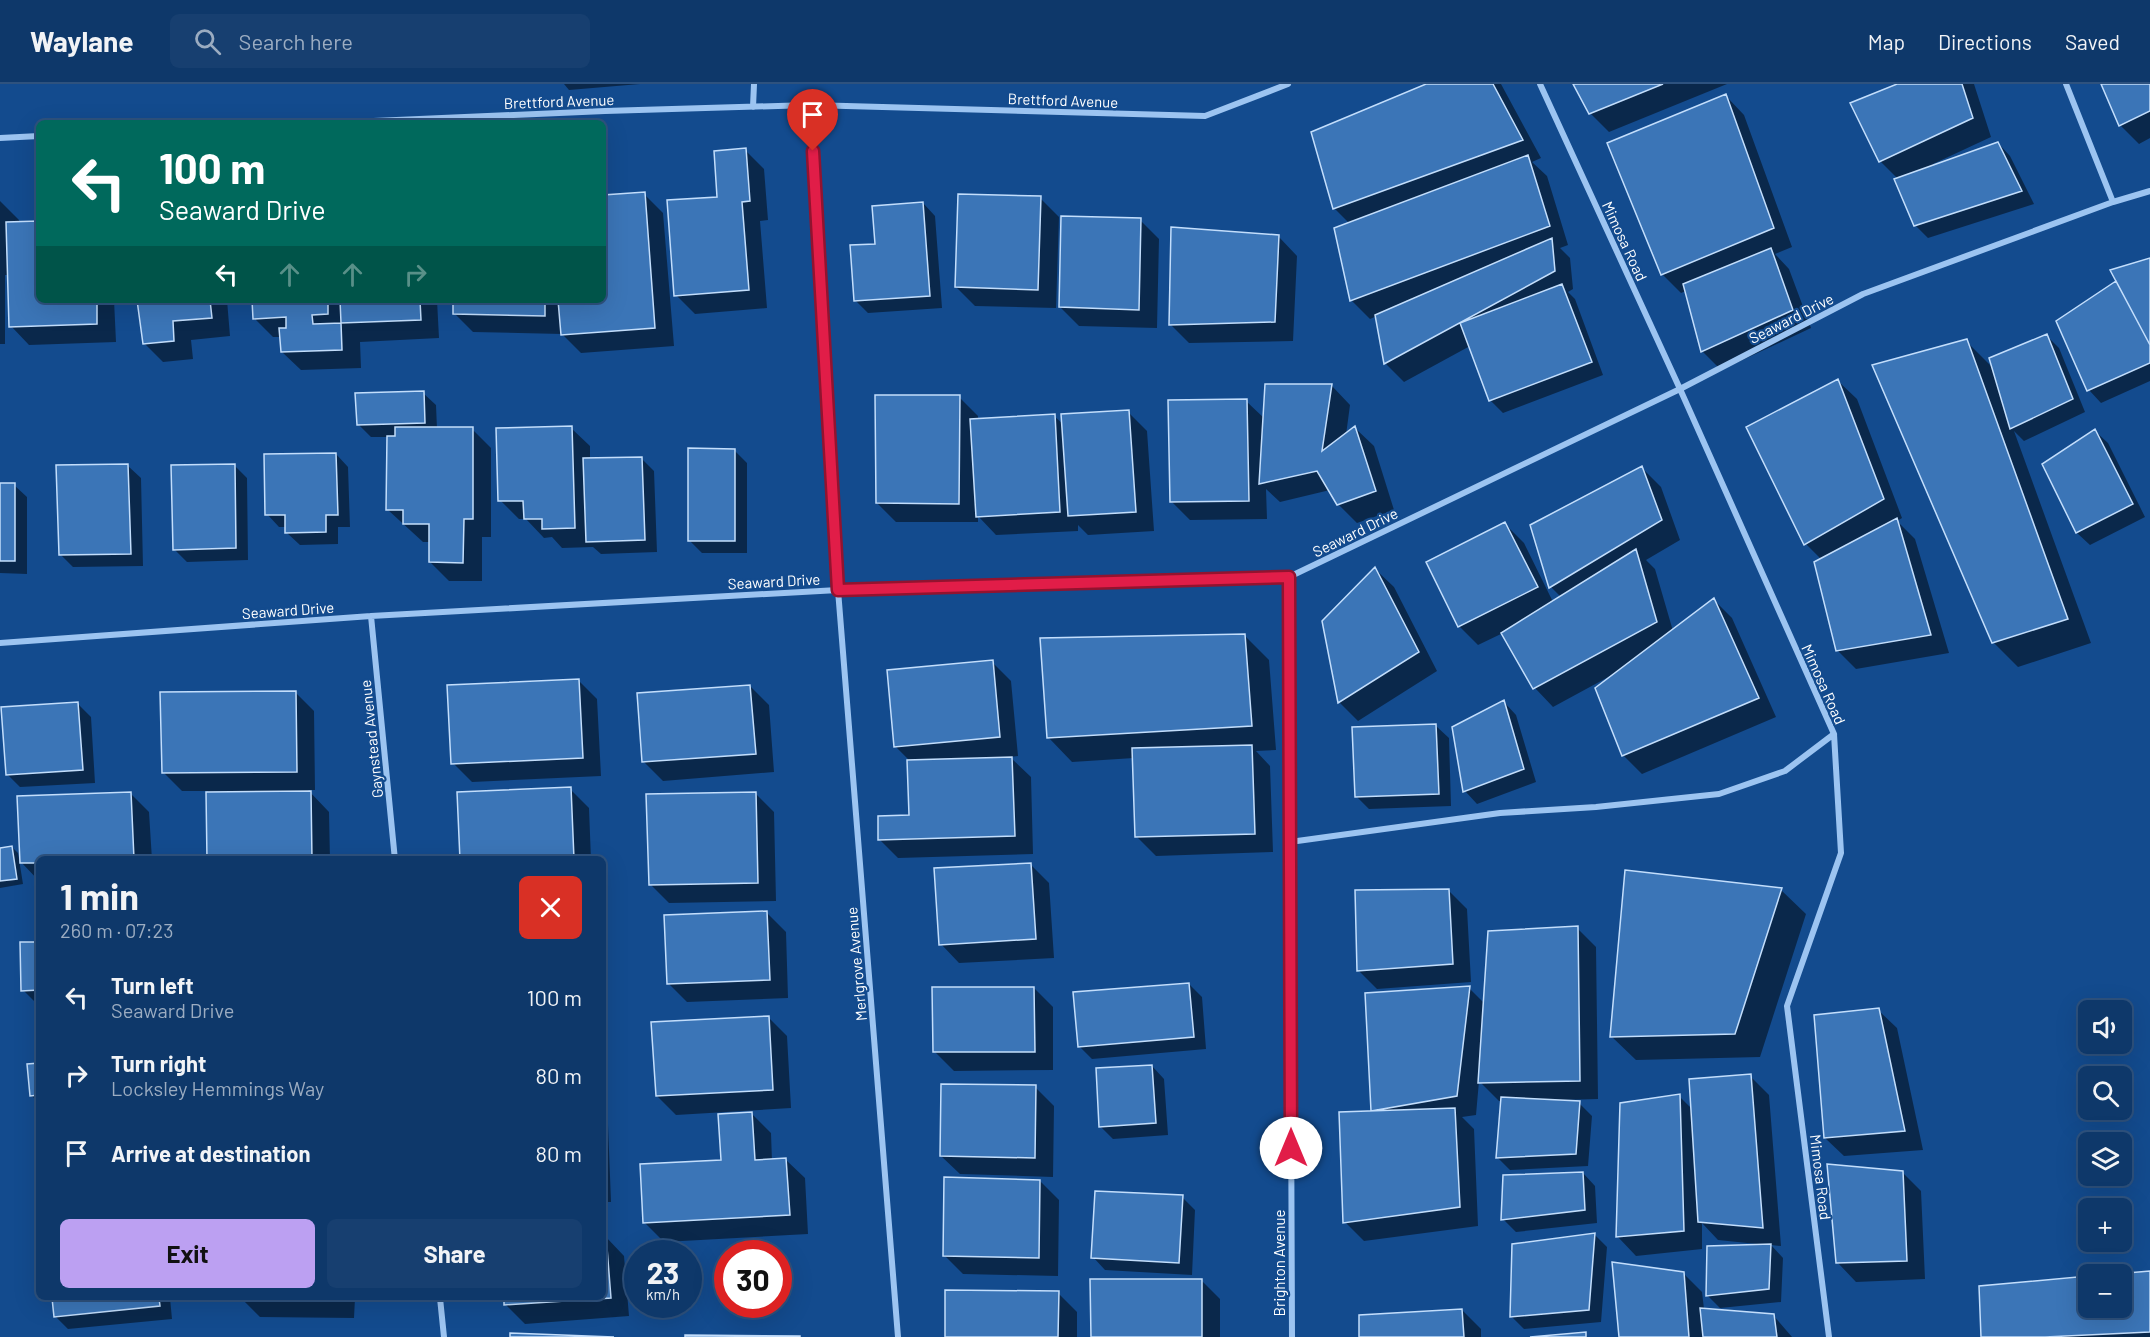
<!DOCTYPE html>
<html lang="en">
<head>
<meta charset="utf-8">
<style>
  :root { --surface:#0e386a; --page:#173f70; --text:#f1f3f6; --muted:#9bacc1; --line:#2e527e; --accent:#bca0f2 }
  body { margin:0; font-family:Barlow,sans-serif; background:var(--page); color:var(--text); height:100vh; display:flex; flex-direction:column; font-size:22px; white-space:nowrap }
  * { box-sizing:border-box; margin:0 }
  p { font-size:20px; color:var(--muted) }
  .icon { flex:none; width:33px; height:33px; fill:none; stroke:currentColor; stroke-width:2; stroke-linecap:round; stroke-linejoin:round }
  .map { position:relative; flex:1; overflow:hidden }
  .drawer { position:absolute; left:36px; top:772px; width:570px; height:444px; display:flex; flex-direction:column; background:var(--surface); border-radius:9px; box-shadow:0 6px 24px #0002,0 0 0 2px var(--line) }
  .drawer>* { flex:none }
  .guide { position:absolute; left:36px; top:36px; width:570px; height:183px; border-radius:9px; box-shadow:0 6px 24px #0002,0 0 0 2px var(--line); background:#00695c; color:#fff; overflow:hidden }
  .fabs { position:absolute; left:2078px; top:916px; display:grid; gap:12px }
  .fabs a { display:grid; place-items:center; width:54px; height:54px; border-radius:9px; background:var(--surface); box-shadow:0 6px 24px #0002,0 0 0 2px var(--line); font-size:30px }
  .speed { position:absolute; left:624px; top:1156px; display:flex; gap:12px; font-size:30px; font-weight:700; text-align:center }
  .speed>* { display:grid; place-content:center; width:78px; height:78px; border-radius:50%; background:var(--surface); box-shadow:0 6px 24px #0002,0 0 0 2px var(--line); line-height:1 }
  .speed small { font-size:15px; font-weight:400 }
  .speed .limit { border:9px solid #d22; background:#fff; color:#111 }
  .pin { position:absolute; display:grid; place-items:center; width:51px; height:51px; color:#fff; margin:-62px -26px; border-radius:50% 50% 50% 0; rotate:-45deg; box-shadow:0 0 6px #0007 }
  .pin .icon { rotate:45deg }
  .me { position:absolute; width:66px; margin:-33px; rotate:0deg; stroke-linejoin:round; filter:drop-shadow(0 0 4px #0008) }
  .turn { display:flex; align-items:center; gap:21px; height:126px; padding:0 24px; font-size:27px }
  .turn .icon { width:78px; height:78px; stroke-width:2.5 }
  .turn b { display:block; font-size:42px; line-height:51px }
  .lanes { display:flex; align-items:center; height:57px; padding:0 24px; background:#0003; justify-content:center; gap:30px; direction:ltr }
  .lanes .off { opacity:.35 }
  .round { display:grid; place-items:center; flex:none; width:63px; height:63px; border-radius:9px; background:var(--page) }
  .head { display:flex; align-items:center; justify-content:space-between; height:102px; padding:0 24px }
  h1 { font-size:36px; font-weight:700; line-height:45px }
  .button { display:flex; gap:12px; margin-top:auto; padding:12px 24px }
  .button a { flex:1; height:69px; border-radius:9px; background:var(--accent); color:#111; font-size:24px; font-weight:700; line-height:69px; text-align:center }
  .button a+a { background:var(--page); color:var(--text) }
  ul { padding:0; list-style:none }
  li { display:flex; align-items:center; gap:18px; height:78px; padding:0 24px }
  li div { flex:1 }
  li b { display:block; font-size:22px }
  li em { font-style:normal }
  header { display:flex; align-items:center; gap:36px; box-sizing:border-box; height:84px; padding:0 30px; background:var(--surface); border-bottom:2px solid var(--line) }
  header strong { font-size:28px }
  nav { display:flex; gap:33px; margin-inline-start:auto; font-size:21px }
  .search { width:420px; height:54px; background:var(--page); display:flex; align-items:center; gap:15px; box-sizing:border-box; padding:0 21px; border-radius:9px; color:var(--muted); font-size:22px }
  .map>svg:first-child { display:block }
</style>
</head>
<body>
<header>
<strong>Waylane</strong>
<div class="search"><svg class="icon" aria-label="search" viewBox="0 0 24 24"><circle cx="10" cy="10" r="6"/><path d="M15 15l6 6"/></svg>Search here</div>
<nav><a>Map</a><a>Directions</a><a>Saved</a></nav>
</header>
<div class="map">
<svg width="2150" height="1253" viewBox="0 0 2150 1253">
  <rect width="100%" height="100%" fill="#134b8e"/>
  <path fill="#0007" d="M564 0H640L569 6Z
    M1430 0H1501L1541 74 1532 78 1547 92 1568 161 1560 164 1570 174 1573 205 1568 208 1575 215 1603 291 1503 329 1490 316 1470 262 1404 298 1385 279 1377 232 1370 235 1351 216 1350 140 1334 124Z
    M1574 0H1727L1609 48 1590 29Z
    M1901 0H1974L1991 53 1933 80 1934 82 1998 59 2010 72 2034 120 1928 154 1915 141 1898 95 1880 77Z
    M2102 0H2150V54L2139 60 2120 41Z
    M1726 12 1744 31 1792 163 1775 170 1789 185 1811 244 1721 286 1702 267 1686 207 1681 209 1662 190Z
    M745 66 764 85 768 136 760 137 767 224 695 230 676 211 719 114Z
    M644 110 663 129 674 262 581 269 562 250 473 248 454 229V216H603V113Z
    M1040 114 1059 133 1056 224 975 222 956 203Z
    M0 117 19 136V140L39 139V216H114L116 258 29 261 11 242 9 191H5V260H0Z
    M923 119 935 132 942 224 868 229 855 216 876 161Z
    M1140 136 1159 155 1157 244 1079 242 1060 223Z
    M1279 153 1297 172 1293 257 1189 259 1170 240Z
    M2150 175V297L2101 319 2089 306 2118 198Z
    M138 216H227L230 252 191 256 193 275 163 278 144 259Z
    M253 216H437L439 254 360 258 361 284 301 286 282 268 281 253H273L254 234Z
    M2047 252 2059 264 2085 328 2024 357 2014 347 2091 559 2018 583 1993 558 1966 257 1994 285Z
    M1838 297 1857 315 1902 434 1897 437 1915 455 1949 569 1856 585 1837 566 1821 475 1806 460Z
    M1332 302 1350 321 1346 351 1355 344 1374 362 1394 426 1357 439 1338 420 1330 406 1280 418 1266 405 1267 435 1190 436 1171 417 1246 317 1265 335Z
    M423 309 436 321 437 345H472L491 364V453H482V497H449L430 478V458H423L388 426V353H371L359 341Z
    M959 313 978 332V336L1054 332 1063 340 1128 328 1147 347 1154 447 1088 451 1078 441V447L996 451 978 432V438H896L877 419Z
    M571 344 590 362V376L641 374 654 387 657 468 601 470 593 463 562 464 552 453 544 454 526 435H519L500 416Z
    M2095 347 2108 359 2145 433 2090 461 2077 449 2044 381Z
    M734 366 747 379V469H702L689 456Z
    M336 370 348 383 350 443H338V460L300 461 287 449V443H279L267 430Z
    M234 381 247 394 248 476 187 478 174 465Z
    M128 382 141 394 143 482 73 483 60 470Z
    M1642 384 1661 403 1680 456 1646 476 1655 485 1673 547 1714 516 1732 534 1776 633 1642 690 1623 671 1612 591 1553 623 1535 604 1503 549 1478 561 1459 542 1505 440 1524 459 1553 518 1561 513 1551 503 1532 442Z
    M0 401H14L27 413V490L0 489Z
    M1375 485 1394 503 1437 587 1358 637 1339 618 1323 537Z
    M1244 551 1269 576 1276 666 1256 667 1270 682 1273 768 1156 772 1137 753 1134 674 1072 678 1048 653Z
    M992 578 1011 597 1018 672 1010 673 1031 693 1033 770 898 774 879 755 910 732 908 675 896 663Z
    M578 596 597 615 601 692 472 698 453 679Z
    M750 602 769 621 774 688 663 697 644 678Z
    M295 608 314 627 315 706H308L329 728 330 776H209L208 707H182L163 688Z
    M1504 618 1516 631 1536 698 1477 720 1465 707Z
    M78 620 91 633 95 699 20 703 8 691Z
    M1436 642 1449 654 1451 722 1369 725 1356 712Z
    M570 705 589 724 591 776H462Z
    M755 709 774 728 776 817 669 819 650 800Z
    M131 710 149 728 152 776H39V797L21 778Z
    M12 763 18 769 23 800 0 804V765Z
    M1030 780 1049 799 1054 874 959 879 941 860Z
    M1448 806 1467 825 1471 898 1377 905 1358 886Z
    M1781 806 1806 830 1760 973 1636 976 1611 952Z
    M767 829 786 848 788 914 687 918 668 899Z
    M1577 844 1596 863 1598 1015 1562 1016V1018L1579 1019 1592 1032 1588 1082 1510 1086 1497 1073 1503 1017H1499L1479 997 1476 1031 1462 1033 1474 1045 1478 1142 1364 1157 1345 1138 1372 1029 1367 910 1469 904 1485 920Z
    M39 860V922L23 906Z
    M603 868 605 899 603 900Z
    M1189 900 1202 913 1206 965 1092 975 1079 962Z
    M1034 904 1053 923V986L954 987 935 968Z
    M1878 926 1897 944 1923 1066 1844 1072 1825 1054Z
    M603 933 606 936 604 1008H603Z
    M768 933 787 952 791 1024 676 1031 657 1012Z
    M39 980V1019L32 1012Z
    M1152 982 1164 995 1168 1051 1113 1055 1100 1042Z
    M1750 992 1769 1011 1781 1162 1771 1161 1783 1174 1781 1218 1720 1224 1707 1211 1757 1160 1718 1156 1702 1139V1165L1636 1172 1618 1153 1679 1012 1692 1025Z
    M1035 1003 1054 1022 1053 1093 960 1090 941 1072Z
    M752 1030 771 1049 772 1077 786 1076 805 1094 808 1150 664 1158 645 1139 722 1078Z
    M603 1036 608 1040 611 1118H603Z
    M1902 1088 1921 1107 1925 1195 1856 1198 1838 1179Z
    M1583 1089 1595 1102 1597 1139 1516 1148 1503 1135Z
    M1040 1097 1059 1116 1058 1192 963 1190 944 1171Z
    M1182 1113 1195 1126 1192 1191 1105 1186 1093 1173Z
    M1595 1151 1607 1163 1601 1238 1524 1245 1511 1232Z
    M603 1153H606L624 1172 629 1232 525 1240 506 1221 505 1214H603Z
    M1683 1189 1702 1208 1704 1225 1773 1231 1792 1253H1620Z
    M2150 1189V1253H1982L2088 1194V1224H2121V1191Z
    M1201 1196 1220 1215V1253H1092Z
    M1058 1209 1077 1228V1253H946Z
    M53 1214H170L172 1235 68 1245 55 1232Z
    M241 1214H355L354 1234 260 1233Z
    M1462 1226 1481 1245V1253H1361Z"/>
  <path fill="#3b75b7" stroke="#c3defc" stroke-width="1.5" d="M1426 0H1493L1523 56 1333 125 1311 48Z
    M1573 0H1663L1589 30Z
    M1897 0H1962L1973 34 1879 78 1850 19Z
    M2101 0H2150V27L2119 42Z
    M1726 10 1774 144 1661 191 1607 59Z
    M1998 58 2022 107 1914 142 1894 95Z
    M746 64 750 117 742 118 749 206 674 212 667 116 717 113 714 67Z
    M1528 71 1550 142 1350 217 1334 144Z
    M645 108 655 244 561 251 558 216H603V111Z
    M958 110 1041 112 1038 206 955 203Z
    M923 118 930 212 854 217 850 161 875 160 872 122Z
    M1061 132 1141 134 1139 226 1059 223Z
    M39 137V216H97V240L9 243 6 138Z
    M1171 143 1279 151 1275 238 1169 241Z
    M1552 154 1555 187 1384 280 1375 231Z
    M1771 164 1793 226 1701 268 1683 200Z
    M2150 174V261L2110 186Z
    M2116 197 2150 261V279L2087 307 2056 237Z
    M1562 200 1592 278 1489 317 1460 239Z
    M137 216H210L212 234 173 237 174 257 143 260Z
    M252 216H328V230L312 231 313 240 341 239 342 266 281 268 279 244H286V233L253 235Z
    M340 216H420L421 236 341 239Z
    M453 216H545V232L453 230Z
    M2047 250 2073 315 2010 345 1989 274Z
    M1967 255 2068 535 1992 559 1872 281Z
    M1838 295 1884 415 1804 461 1746 343Z
    M1265 300H1332L1322 367 1355 342 1376 407 1337 421 1317 387 1259 400Z
    M424 307 425 339 357 341 355 309Z
    M875 311H960L959 420 876 419Z
    M1247 315 1249 417 1170 418 1168 316Z
    M1129 326 1136 428 1068 432 1061 330Z
    M1055 330 1060 428 976 433 970 335Z
    M572 342 575 444 542 445V435H524L523 417H498L496 344Z
    M395 343H473V435H464L463 479 429 478V440H403V426H386L387 352H395Z
    M2095 345 2133 420 2076 449 2042 380Z
    M688 364 735 365V457H688Z
    M336 369 338 431H326V448L285 449V431H265L264 370Z
    M642 373 645 456 586 458 583 374Z
    M128 380 131 470 59 471 56 381Z
    M235 380 236 464 173 466 171 381Z
    M1642 382 1662 436 1549 504 1530 441Z
    M0 399H15V477H0Z
    M1897 434 1931 551 1836 567 1814 478Z
    M1505 438 1538 503 1458 543 1426 478Z
    M1636 465 1657 538 1533 605 1501 549Z
    M1375 483 1419 568 1338 619 1322 537Z
    M1714 514 1759 614 1622 672 1595 604Z
    M1245 550 1252 642 1047 654 1040 554Z
    M993 576 1000 653 894 663 887 586Z
    M579 595 583 674 451 680 447 601Z
    M750 601 756 670 642 678 637 609Z
    M296 607 297 688 162 689 160 608Z
    M1504 616 1524 685 1463 708 1452 643Z
    M78 618 83 686 6 691 1 623Z
    M1436 640 1439 710 1355 713 1352 643Z
    M1252 661 1255 750 1135 753 1132 664Z
    M1012 673 1015 752 878 756V732L909 731 907 676Z
    M571 703 574 775 460 776 457 708Z
    M311 707 312 776H207L206 708Z
    M131 708 134 775 39 776V779H20L17 712Z
    M756 708 758 799 649 801 646 710Z
    M12 762 17 795 0 797V764Z
    M1031 779 1036 855 939 861 934 784Z
    M1625 786 1782 804 1735 950 1610 953Z
    M1449 805 1453 880 1357 887 1355 806Z
    M767 827 770 896 667 900 664 831Z
    M1578 842 1580 997 1478 999 1488 847Z
    M20 858H39V906L21 907Z
    M1189 899 1194 953 1078 963 1073 908Z
    M1470 902 1457 1012 1371 1027 1365 909Z
    M932 903H1034L1035 968H933Z
    M1879 924 1905 1047 1824 1054 1814 931Z
    M769 932 773 1006 656 1012 651 938Z
    M39 979V1011L30 1012 27 980Z
    M1152 981 1156 1039 1099 1043 1096 984Z
    M1751 990 1763 1144 1698 1138 1689 995Z
    M941 1000 1036 1001 1035 1074 940 1072Z
    M1680 1010 1684 1147 1616 1153 1620 1019Z
    M1501 1013 1580 1017 1576 1070 1496 1074Z
    M1455 1024 1460 1123 1343 1139 1339 1028Z
    M752 1028 755 1076 786 1074 790 1131 643 1139 640 1080 721 1076 718 1030Z
    M1827 1080 1903 1087 1907 1177 1836 1179Z
    M1583 1088 1585 1126 1501 1136 1503 1091Z
    M944 1093 1040 1096 1039 1174 943 1172Z
    M1095 1107 1183 1111 1179 1179 1091 1174Z
    M1595 1149 1589 1226 1510 1233 1512 1160Z
    M603 1151H606L611 1214 504 1221V1214H603Z
    M1771 1160 1769 1205 1706 1212 1707 1162Z
    M1612 1178 1684 1188 1689 1253H1619Z
    M2150 1187V1248L2045 1253H1981L1979 1202 2088 1192V1224H2121V1191H2104Z
    M1090 1195H1202V1253H1091Z
    M945 1206 1059 1207 1058 1253H945Z
    M52 1214H159L160 1222 54 1233Z
    M239 1214H336V1216Z
    M1700 1224 1774 1230 1777 1253H1703Z
    M1462 1225 1464 1253H1359V1231Z
    M1586 1248V1253H1530Z
    M510 1249 614 1253H510Z
    M685 1251 800 1252V1253H685Z"/>
  <g fill="none" stroke-linecap="round" stroke-linejoin="round">
    <path stroke="#9cc4f1" stroke-width="6" d="M1540 0 1680 305 1834 650 1841 769 1787 922 1829 1253
      M2066 0 2113 118
      M810 21 838 506 898 1253
      M753 23 754 0
      M328 39 605 27 810 21 1205 32 1288 0
      M0 54 39 52
      M1289 493 1292 1253
      M371 532 395 776
      M0 559 371 532 838 506 1289 493 1680 305 1863 210 2113 118 2150 107
      M1290 758 1500 729 1596 723 1719 710 1785 687 1834 650
      M440 1214 444 1253"/>
  </g>
  <g fill="none" stroke-linecap="round" stroke-linejoin="round">
    <defs>
      <path id="route" d="M813 67 838 506 1289 493 1291 1064"/>
    </defs>
    <use href="#route" stroke="#92132f" stroke-width="15"/>
    <use href="#route" stroke="#e11d48" stroke-width="10"/>
  </g>
  <g text-anchor="middle" dominant-baseline="central" stroke-width="4.5" stroke-linejoin="round" paint-order="stroke">
    <g font-size="15" fill="#fff" stroke="#134b8e">
      <text transform="translate(1063 16) rotate(2)">Brettford Avenue</text>
      <text transform="translate(559 17) rotate(-2)">Brettford Avenue</text>
      <text transform="translate(1625 157) rotate(65)">Mimosa Road</text>
      <text transform="translate(1791 234) rotate(-27)">Seaward Drive</text>
      <text transform="translate(1355 448) rotate(-26)">Seaward Drive</text>
      <text transform="translate(774 497) rotate(-3)">Seaward Drive</text>
      <text transform="translate(288 526) rotate(-4)">Seaward Drive</text>
      <text transform="translate(1824 600) rotate(66)">Mimosa Road</text>
      <text transform="translate(371 655) rotate(-96)">Gaynstead Avenue</text>
      <text transform="translate(856 880) rotate(-95)">Merlgrove Avenue</text>
      <text transform="translate(1821 1093) rotate(83)">Mimosa Road</text>
      <text transform="translate(1279 1179) rotate(-90)">Brighton Avenue</text>
    </g>
  </g>
</svg>
<div class="fabs">
<a><svg class="icon" aria-label="sound" viewBox="0 0 24 24"><path d="M4 9h4l5-4v14l-5-4H4zM17 9q2 3 0 6"/></svg></a>
<a><svg class="icon" aria-label="search" viewBox="0 0 24 24"><circle cx="10" cy="10" r="6"/><path d="M15 15l6 6"/></svg></a>
<a><svg class="icon" aria-label="layers" viewBox="0 0 24 24"><path d="M12 4l9 5-9 5-9-5zM3 14l9 5 9-5"/></svg></a>
<a>+</a>
<a>−</a>
</div>
<div class="speed"><div>23<small>km/h</small></div><div class="limit">30</div></div>
<div class="pin" style="left:813px;top:67px;background:#d93025"><svg class="icon" aria-label="arrive" viewBox="0 0 24 24"><path d="M6 21V4h12l-3 4 3 4H6"/></svg></div>
<svg class="me" style="left:1291px;top:1064px" viewBox="-20 -20 40 40"><circle r="19" fill="#fff"/><path d="M0-13L10 11 0 6-10 11z" fill="#e11d48"/></svg>
<div class="guide">
<div class="turn"><svg class="icon" aria-label="left" viewBox="0 0 24 24"><path d="M17 20v-9H6M10 6l-5 5 5 5"/></svg><div><b>100 m</b>Seaward Drive</div></div>
<div class="lanes"><svg class="icon" aria-label="left" viewBox="0 0 24 24"><path d="M17 20v-9H6M10 6l-5 5 5 5"/></svg><svg class="icon off" aria-label="ahead" viewBox="0 0 24 24"><path d="M12 20V5M6 11l6-6 6 6"/></svg><svg class="icon off" aria-label="ahead" viewBox="0 0 24 24"><path d="M12 20V5M6 11l6-6 6 6"/></svg><svg class="icon off" aria-label="right" viewBox="0 0 24 24"><path d="M7 20v-9h11M14 6l5 5-5 5"/></svg></div>
</div>
<section class="drawer">
<div class="head"><div><h1>1 min</h1><p>260 m · 07:23</p></div><a class="round" style="background:#d93025;color:#fff"><svg class="icon" aria-label="close" viewBox="0 0 24 24"><path d="M6 6l12 12M18 6L6 18"/></svg></a></div>
<ul>
<li><svg class="icon" aria-label="left" viewBox="0 0 24 24"><path d="M17 20v-9H6M10 6l-5 5 5 5"/></svg><div><b>Turn left</b><p>Seaward Drive</p></div><em>100 m</em></li>
<li><svg class="icon" aria-label="right" viewBox="0 0 24 24"><path d="M7 20v-9h11M14 6l5 5-5 5"/></svg><div><b>Turn right</b><p>Locksley Hemmings Way</p></div><em>80 m</em></li>
<li><svg class="icon" aria-label="arrive" viewBox="0 0 24 24"><path d="M6 21V4h12l-3 4 3 4H6"/></svg><div><b>Arrive at destination</b></div><em>80 m</em></li>
</ul>
<div class="button"><a>Exit</a><a>Share</a></div>
</section>
</div>
</body>
</html>
